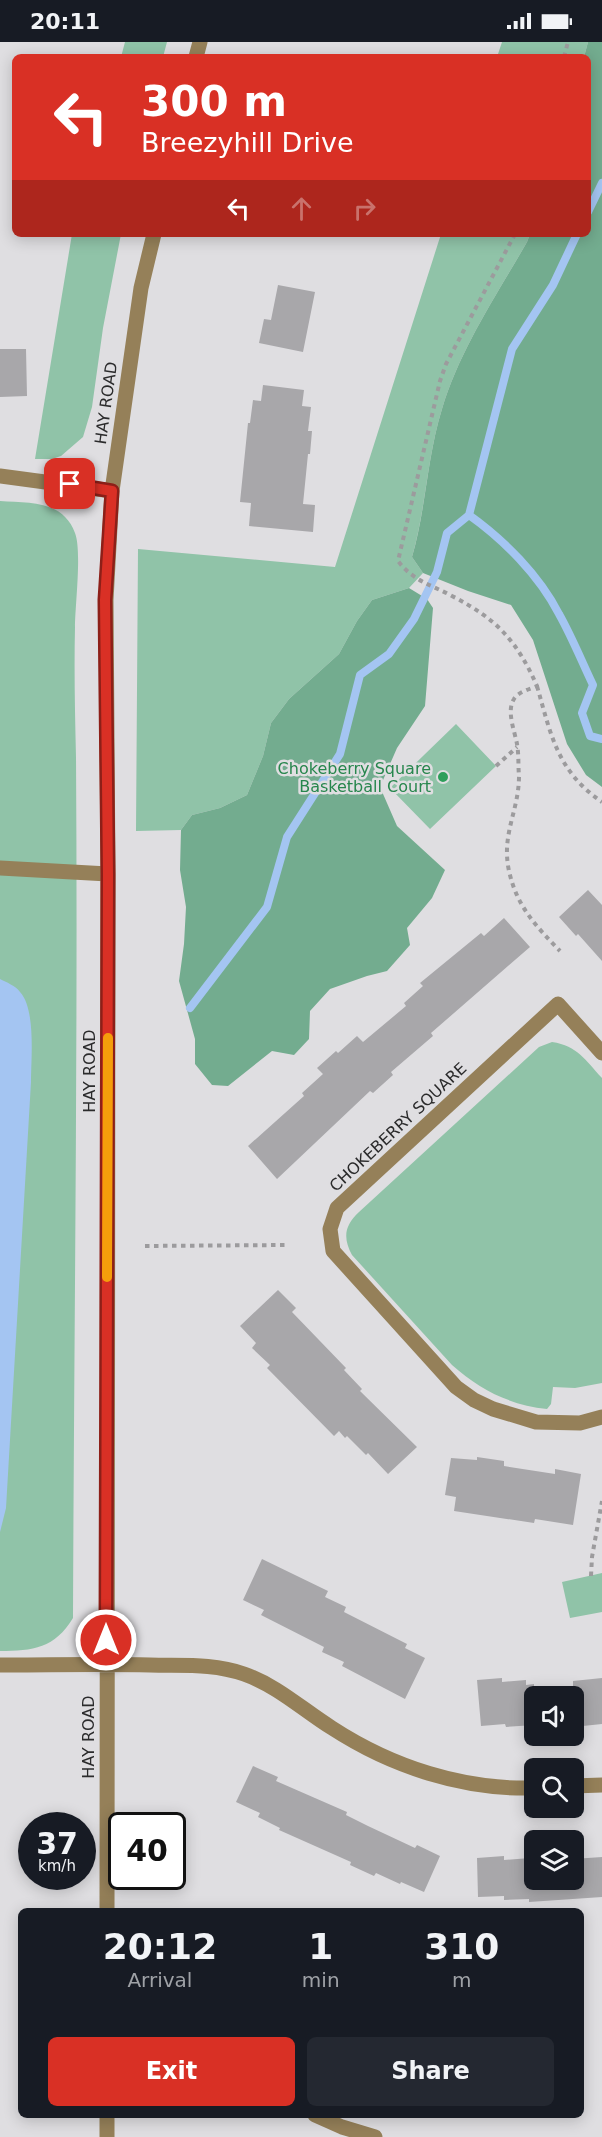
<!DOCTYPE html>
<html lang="en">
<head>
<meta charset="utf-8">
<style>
  :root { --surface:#171b24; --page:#242831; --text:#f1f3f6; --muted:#9ea1a6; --accent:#d93025 }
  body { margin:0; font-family:"DejaVu Sans",sans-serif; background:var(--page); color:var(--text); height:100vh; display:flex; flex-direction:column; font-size:22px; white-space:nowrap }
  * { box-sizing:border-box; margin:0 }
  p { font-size:20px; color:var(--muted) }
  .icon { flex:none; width:33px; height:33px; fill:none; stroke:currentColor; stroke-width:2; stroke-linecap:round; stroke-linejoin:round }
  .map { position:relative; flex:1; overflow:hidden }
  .panel { position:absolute; left:18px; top:1866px; width:566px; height:210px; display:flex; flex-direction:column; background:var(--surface); border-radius:9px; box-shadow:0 3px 15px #0003 }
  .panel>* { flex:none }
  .hud { position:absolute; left:12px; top:12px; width:579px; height:183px; border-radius:9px; box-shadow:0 3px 15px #0003; background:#d93025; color:#fff; overflow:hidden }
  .buttons { position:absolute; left:524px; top:1644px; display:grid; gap:12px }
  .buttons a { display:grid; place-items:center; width:60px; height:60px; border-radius:9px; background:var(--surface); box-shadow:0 3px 15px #0003; font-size:30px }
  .speed { position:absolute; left:18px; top:1770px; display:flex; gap:12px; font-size:30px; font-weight:700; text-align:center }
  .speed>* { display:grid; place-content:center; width:78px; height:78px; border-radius:50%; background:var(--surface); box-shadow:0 3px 15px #0003; line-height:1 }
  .speed small { font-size:15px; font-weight:400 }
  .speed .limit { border:3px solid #111; border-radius:9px; background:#fff; color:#111 }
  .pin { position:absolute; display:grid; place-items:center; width:51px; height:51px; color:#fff; margin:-26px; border-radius:12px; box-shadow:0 3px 9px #0006 }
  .me { position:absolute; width:66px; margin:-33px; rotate:0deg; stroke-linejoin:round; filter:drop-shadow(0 0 4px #0008) }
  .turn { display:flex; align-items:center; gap:21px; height:126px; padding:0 30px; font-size:27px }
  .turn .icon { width:78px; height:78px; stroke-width:2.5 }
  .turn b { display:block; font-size:42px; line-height:51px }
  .lanes { display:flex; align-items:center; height:57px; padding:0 30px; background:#0003; justify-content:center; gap:30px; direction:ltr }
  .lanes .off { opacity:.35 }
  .eta { display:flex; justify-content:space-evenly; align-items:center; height:102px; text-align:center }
  .eta b { font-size:36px; font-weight:600; line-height:42px }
  .primary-button { display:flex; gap:12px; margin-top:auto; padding:12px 30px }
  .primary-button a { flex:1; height:69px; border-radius:9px; background:var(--accent); color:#fff; font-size:24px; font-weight:600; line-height:69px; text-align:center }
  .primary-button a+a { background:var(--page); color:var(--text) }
  .status { display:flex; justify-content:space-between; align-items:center; height:42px; padding:0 30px; background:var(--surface); direction:ltr }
  .status svg { height:16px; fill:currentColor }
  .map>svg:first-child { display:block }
</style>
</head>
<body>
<div class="status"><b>20:11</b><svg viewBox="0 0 49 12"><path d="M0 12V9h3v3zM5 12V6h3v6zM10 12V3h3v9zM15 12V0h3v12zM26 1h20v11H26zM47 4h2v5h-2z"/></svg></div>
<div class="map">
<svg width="602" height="2095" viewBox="0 0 602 2095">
  <rect width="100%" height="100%" fill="#dfdee1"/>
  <path fill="#90c3a8" d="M125 0H167L163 15H121Z
    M502 0H588L584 15H497Z
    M72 192H121L103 286 92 365 83 395 61 414 52 417H35Z
    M441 192H530L527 200C496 254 460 307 442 367 427 415 426 466 412 515L423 531 409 546 372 558 357 579 339 612 289 657 271 681 263 714 247 753 220 766 192 773 181 788 136 789 138 507 335 525Z
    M0 459C29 461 63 458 75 491 82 509 75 564 75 585 74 628 75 672 76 715 78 1002 74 1289 73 1576 55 1606 33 1609 0 1609Z
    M456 682 496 724 430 787 390 746Z
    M552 1000C578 1004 585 1018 602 1036V1341L575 1346 553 1345 551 1362 547 1367C510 1363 480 1348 452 1323L352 1213C343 1196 344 1184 359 1170L539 1005Z
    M602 1531V1570L570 1576 562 1540Z"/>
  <path fill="#73ac8f" d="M588 0H602V745L586 733 567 702 533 598 511 563 468 549 423 531 412 515C426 467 427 415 442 367 460 307 496 254 527 200L530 192H588V15H584Z
    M409 546 427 557 433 566 425 664 397 706 380 745 397 784 445 828 432 856 407 886 410 903 387 929 367 934 330 947 310 969 309 997 294 1013 272 1009 228 1044 212 1043 195 1022V997L179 939 184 902 186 865 180 828 181 788 192 773 220 766 247 753 263 714 271 681 289 657 339 612 357 579 372 558Z"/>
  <path fill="#a4c5f2" d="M0 937C6 940 16 944 20 950 36 967 31 1017 31 1040L6 1466 0 1490Z"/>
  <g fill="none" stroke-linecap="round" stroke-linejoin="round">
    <path stroke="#a4c5f2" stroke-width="8" d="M588 170 602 141
      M469 473C504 498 539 533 559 572 572 595 582 620 593 643L582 671 590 694 602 697
      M190 966 267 865 287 795 340 712 360 633 389 612 414 577 437 530 447 491 469 473 512 307 553 243 577 192"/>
  </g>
  <path fill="#a8a7aa" d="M278 243 315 250 303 310 259 301 264 277 271 278Z
    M0 307H26L27 354 0 355Z
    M263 343 304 348 302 364 311 365 308 389H312L310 412H308L303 462 315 463 313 490 249 484 251 461 240 460 248 381H250L253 358 261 359Z
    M588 848 602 863V919L578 892 576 894 559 875Z
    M504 876 530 905 431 991 433 994 391 1030 393 1033 373 1051 370 1049 277 1137 248 1104 304 1054 302 1051 323 1032 317 1026 336 1009 338 1011 357 994 363 1000 406 964 404 961 423 944 420 941 481 891 484 894Z
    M278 1248 296 1266 292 1270 346 1326 344 1328 362 1347 360 1349 417 1405 388 1432 368 1411 366 1413 347 1394 345 1396 339 1389 334 1394 267 1326 270 1323 252 1306 256 1301 240 1284Z
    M477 1415 504 1419V1424L555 1432V1427L581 1432 573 1483 535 1477 534 1481 454 1469 456 1455 445 1453 451 1416 477 1418Z
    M262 1517 328 1549 325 1555 346 1565 344 1570 407 1602 405 1606 425 1616 405 1657 342 1624 344 1620 322 1610 324 1605 261 1573 264 1568 243 1558Z
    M502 1636V1640L526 1638V1643L534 1642V1683L506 1685 505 1682 481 1684 477 1638Z
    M602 1636V1682L573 1685V1639Z
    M253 1724 278 1735 276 1739 347 1770 346 1773 368 1784 415 1806 417 1803 440 1814 424 1850 401 1840 400 1842 376 1831 374 1834 350 1823 351 1820 279 1788 280 1786 258 1775 260 1771 236 1760Z
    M504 1814V1818L530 1816V1820H534V1838H573V1817L602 1815V1855L529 1860V1857L504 1858V1854L478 1855 477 1816Z"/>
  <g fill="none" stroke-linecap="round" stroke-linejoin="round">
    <path stroke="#9c9b9d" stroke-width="4" stroke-dasharray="4.5 4.5" stroke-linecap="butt" d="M564 15 568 0
      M515 192 446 322 440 339 398 519C413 539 432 543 452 554 497 577 517 599 537 644 530 647 518 650 514 657 506 669 515 690 517 702 519 713 518 724 519 734 519 769 501 792 509 829 517 865 536 884 560 909
      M537 644C551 693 557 729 602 760
      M496 724 517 705
      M145 1204 288 1203
      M591 1534 592 1515 602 1459"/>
    <path stroke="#958059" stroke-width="15" d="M196 15 200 0
      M0 434 112 449
      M0 826 108 832
      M602 1011 558 962 337 1166 330 1187 333 1209 456 1345 474 1358 493 1367 536 1380 580 1381 602 1375
      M0 1623C50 1623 100 1622 150 1623 182 1624 213 1621 244 1632 278 1644 303 1668 332 1686 392 1725 463 1748 534 1746
      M573 1744 602 1743
      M107 1869 108 832 106 558 112 449 141 246 154 192
      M107 2073V2095
      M315 2073 342 2085 375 2095"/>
  </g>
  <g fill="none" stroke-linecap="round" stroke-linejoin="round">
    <defs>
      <path id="route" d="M70 442 112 449 105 558 108 832 106 1598"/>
    </defs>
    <use href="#route" stroke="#8d1f18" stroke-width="15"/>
    <use href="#route" stroke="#d93025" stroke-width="10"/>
    <path stroke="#f59e0b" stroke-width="10" d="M107 1235 108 996"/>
  </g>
  <circle fill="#2e9e5b" stroke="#dfdee1" stroke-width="2" cx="443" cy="735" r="6"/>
  <g text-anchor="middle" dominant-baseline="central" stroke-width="5" stroke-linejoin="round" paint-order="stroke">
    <g font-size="16" fill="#2b2b2c" stroke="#dfdee1">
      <text transform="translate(106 361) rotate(-82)">HAY ROAD</text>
      <text transform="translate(89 1029) rotate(-90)">HAY ROAD</text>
      <text transform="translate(398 1085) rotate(-43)">CHOKEBERRY SQUARE</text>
      <text transform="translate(88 1695) rotate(-90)">HAY ROAD</text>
    </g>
    <g font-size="16" fill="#27864d" stroke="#dfdee1" text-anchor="end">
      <text x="431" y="726">Chokeberry Square<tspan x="431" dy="18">Basketball Court</tspan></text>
    </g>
  </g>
</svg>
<div class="buttons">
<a><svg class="icon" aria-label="sound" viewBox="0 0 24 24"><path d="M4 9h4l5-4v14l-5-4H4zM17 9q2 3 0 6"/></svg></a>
<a><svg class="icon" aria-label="search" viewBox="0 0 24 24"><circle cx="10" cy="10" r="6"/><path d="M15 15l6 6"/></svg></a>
<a><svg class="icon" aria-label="layers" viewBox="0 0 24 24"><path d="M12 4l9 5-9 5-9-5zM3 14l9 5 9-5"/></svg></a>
</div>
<div class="speed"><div>37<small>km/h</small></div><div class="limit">40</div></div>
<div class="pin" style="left:70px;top:442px;background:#d93025"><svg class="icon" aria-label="arrive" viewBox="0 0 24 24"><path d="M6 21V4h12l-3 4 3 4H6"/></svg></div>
<svg class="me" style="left:106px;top:1598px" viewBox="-20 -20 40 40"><circle r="17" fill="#d93025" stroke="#fff" stroke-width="3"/><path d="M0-11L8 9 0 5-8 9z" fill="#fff"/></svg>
<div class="hud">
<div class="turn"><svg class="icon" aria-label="left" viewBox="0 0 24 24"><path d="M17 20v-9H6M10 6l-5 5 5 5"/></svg><div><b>300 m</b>Breezyhill Drive</div></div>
<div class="lanes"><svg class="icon" aria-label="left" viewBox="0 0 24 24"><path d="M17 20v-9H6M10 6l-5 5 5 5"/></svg><svg class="icon off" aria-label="ahead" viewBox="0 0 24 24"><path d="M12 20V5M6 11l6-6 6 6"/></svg><svg class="icon off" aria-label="right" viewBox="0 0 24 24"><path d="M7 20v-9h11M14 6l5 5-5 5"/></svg></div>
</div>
<section class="panel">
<div class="eta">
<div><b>20:12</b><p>Arrival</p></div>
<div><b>1</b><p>min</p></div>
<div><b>310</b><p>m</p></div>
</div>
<div class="primary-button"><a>Exit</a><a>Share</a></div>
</section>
</div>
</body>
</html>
